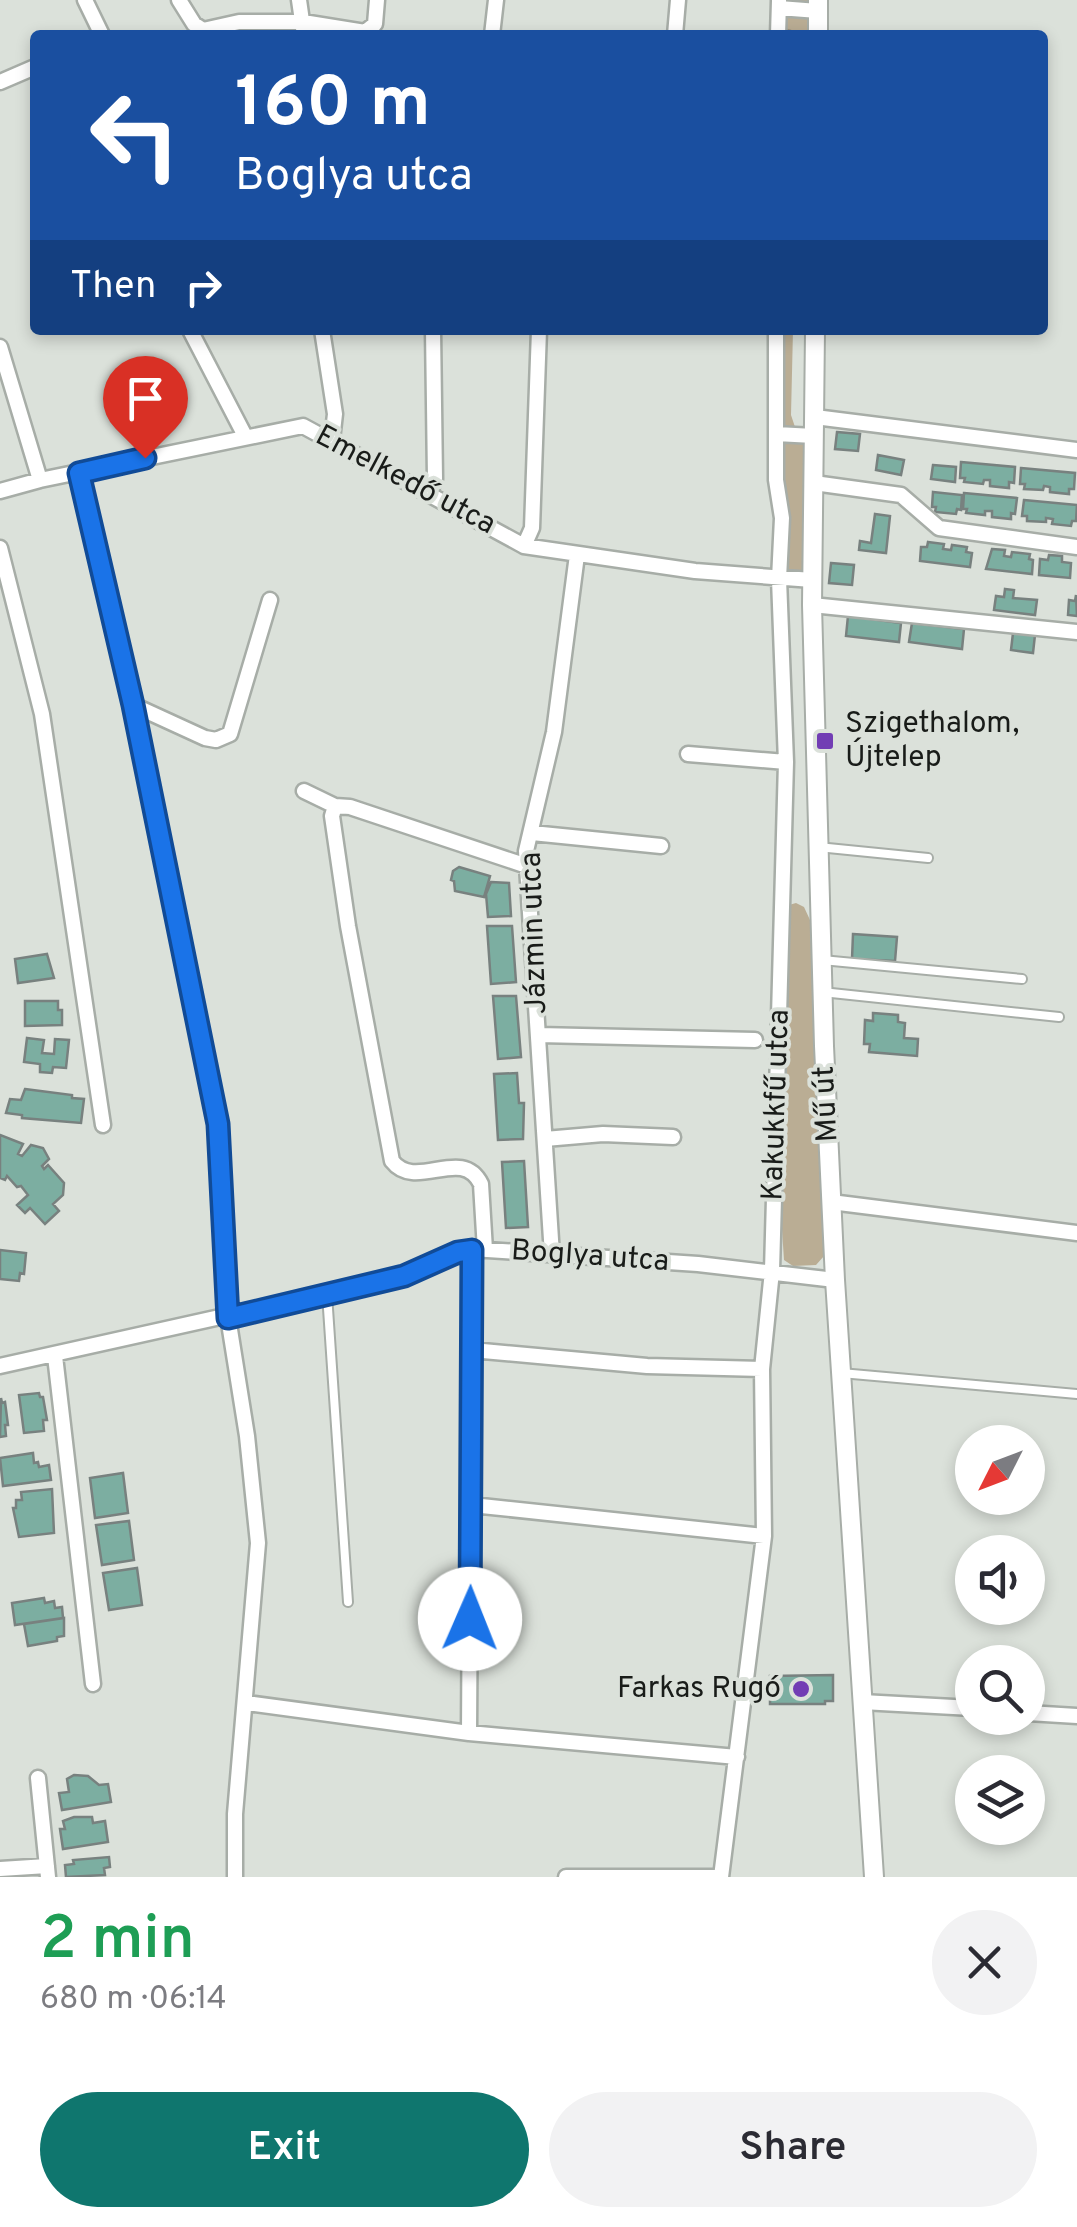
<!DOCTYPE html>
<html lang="en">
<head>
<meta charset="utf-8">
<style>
  :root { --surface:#fff; --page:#f2f2f3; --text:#2b2b33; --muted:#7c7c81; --accent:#0f766e }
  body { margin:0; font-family:Overpass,sans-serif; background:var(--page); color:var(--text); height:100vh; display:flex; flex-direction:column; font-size:38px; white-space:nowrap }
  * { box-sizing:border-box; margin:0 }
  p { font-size:32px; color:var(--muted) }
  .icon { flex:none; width:55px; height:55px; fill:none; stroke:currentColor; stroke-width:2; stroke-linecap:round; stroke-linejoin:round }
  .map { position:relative; height:1877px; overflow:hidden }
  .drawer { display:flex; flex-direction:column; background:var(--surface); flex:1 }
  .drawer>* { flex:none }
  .hud { position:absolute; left:30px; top:30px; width:1018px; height:305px; border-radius:10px; box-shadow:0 5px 15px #0003; background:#1a4fa0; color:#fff; overflow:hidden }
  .needle { width:65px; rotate:228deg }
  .fabs { position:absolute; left:955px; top:1425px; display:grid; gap:20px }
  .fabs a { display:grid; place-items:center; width:90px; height:90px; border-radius:50%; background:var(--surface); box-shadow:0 5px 15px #0003; font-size:50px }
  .pin { position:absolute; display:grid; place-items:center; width:85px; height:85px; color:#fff; margin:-102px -42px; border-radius:50% 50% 50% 0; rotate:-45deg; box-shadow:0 0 10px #0007 }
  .pin .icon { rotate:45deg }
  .me { position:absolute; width:110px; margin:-55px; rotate:1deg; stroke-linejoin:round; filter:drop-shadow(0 0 8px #0008) }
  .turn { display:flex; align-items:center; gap:35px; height:210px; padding:0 40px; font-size:45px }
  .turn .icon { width:130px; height:130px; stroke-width:2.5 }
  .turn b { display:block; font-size:70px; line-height:85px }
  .then { display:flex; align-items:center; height:95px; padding:0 40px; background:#0003; gap:20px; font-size:38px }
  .round { display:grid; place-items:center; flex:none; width:105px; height:105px; border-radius:52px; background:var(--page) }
  .head { display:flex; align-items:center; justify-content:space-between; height:170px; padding:0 40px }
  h1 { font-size:60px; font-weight:600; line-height:75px; color:#1e9e55 }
  .action { display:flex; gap:20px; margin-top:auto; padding:20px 40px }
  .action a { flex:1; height:115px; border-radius:60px; background:var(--accent); color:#fff; font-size:40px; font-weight:600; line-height:115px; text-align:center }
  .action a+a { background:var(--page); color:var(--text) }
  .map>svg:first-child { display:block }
</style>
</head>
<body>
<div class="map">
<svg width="1077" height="1877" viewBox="0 0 1077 1877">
  <defs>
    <pattern id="forest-crowns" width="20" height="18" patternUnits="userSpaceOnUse" patternTransform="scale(2.5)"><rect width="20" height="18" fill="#baad94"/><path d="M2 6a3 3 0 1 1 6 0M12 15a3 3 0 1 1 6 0" fill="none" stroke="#9f947f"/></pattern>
  </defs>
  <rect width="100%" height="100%" fill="#dbe1da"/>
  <path fill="#baad94" d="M776 330H793L791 415 797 433 814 442 812 580 779 579Z
    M796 903 804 907 810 920 824 1256 816 1265 793 1266 784 1260 780 1199 789 905Z"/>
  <path fill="url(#forest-crowns)" d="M779 0H818V35H779Z"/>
  <path fill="#7caea1" stroke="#78817f" stroke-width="2.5" d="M837 432 860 434 858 451 835 449Z
    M878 455 904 460 901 475 876 470Z
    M961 462 1015 467 1014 483 1009 482V488L990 486V480H984L983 484 964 482 965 478H960Z
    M933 465 956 467 955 482 931 479Z
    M1021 468 1075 473 1074 489H1069V494L1050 492V487L1044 486 1043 490 1024 489 1025 484H1020Z
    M933 492 962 495 961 510 957 509 956 514 935 512 936 507H932Z
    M964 493 1017 498 1015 514 1011 513V519L992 517V511H985V515L966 513 967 509H963Z
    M1024 500 1077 505 1076 521H1072L1071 526 1052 524 1053 519 1046 518V522L1027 521V516H1022Z
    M875 514 890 516 886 553 859 550 860 541 871 543Z
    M928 542 944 544 943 549 951 550 952 545 967 547 966 552 972 553 970 567 920 561 921 547H927Z
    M992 549 1005 550 1004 556 1011 557 1012 552 1030 554 1029 559 1033 560 1032 574 986 569Z
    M1049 555 1062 556V562L1071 563 1070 578 1039 575 1040 559 1048 560Z
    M831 563 854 565 852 585 829 583Z
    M1005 589 1014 590 1013 598 1037 600 1035 615 994 610 996 596 1004 597Z
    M1076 595 1077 616 1068 615 1069 600 1075 601Z
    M848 616 901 623 899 642 846 636Z
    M912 623 964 629 962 649 909 642Z
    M1013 633 1035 635 1033 653 1011 650Z
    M459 867 490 876 484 897 455 891 454 881 451 880 453 871Z
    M491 882 509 883 511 916 488 917 486 894Z
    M487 926H512L516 982 491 984Z
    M853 934 897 937 895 961 852 959Z
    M47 954 54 978 18 983 15 959Z
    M493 996H516L521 1057 498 1059Z
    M25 1001H58V1010H62V1025L25 1026Z
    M873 1013 898 1015V1022L905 1023 904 1038 918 1039 917 1056 869 1052 870 1044H864L865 1020 873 1021Z
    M27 1038 44 1040 42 1053 54 1054 55 1039 69 1040 66 1068 53 1067 52 1073 40 1072V1064L24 1062Z
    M517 1073 519 1103H524L523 1139 498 1140 494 1074Z
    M25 1089 72 1095V1098L84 1099 81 1123 22 1118V1115L6 1113 10 1099 21 1100Z
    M0 1135 23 1144 18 1154 22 1156 31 1145 43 1148 49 1159 42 1166 44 1169 48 1165 64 1183 63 1195 53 1204 59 1211 45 1224 30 1208 25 1213 17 1205 28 1195 21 1186 17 1187 7 1176 5 1180 0 1178Z
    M524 1161 528 1227 506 1228 502 1162Z
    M0 1250 26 1253 24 1274 20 1273 19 1281 0 1279Z
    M39 1393 40 1397H43L47 1420H43L44 1431 24 1433 19 1395Z
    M1 1398 2 1403 5 1402 8 1425H5L6 1436 0 1437Z
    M33 1453 34 1463 38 1462 39 1467 49 1465 51 1480 3 1486 0 1458Z
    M123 1473 128 1513 95 1518 90 1478Z
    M52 1489 54 1533 19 1537 13 1508H16V1500H22L21 1492Z
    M129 1521 134 1560 102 1565 96 1525Z
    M137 1568 142 1605 109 1610 103 1573Z
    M44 1598 45 1603 54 1601 55 1608 62 1607 63 1618 15 1625 12 1603Z
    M64 1618V1636L57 1637V1641L28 1646 24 1624Z
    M833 1675V1701H825V1704H770V1676Z
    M74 1775 88 1776 99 1785 108 1784 111 1802 62 1810 59 1793 69 1792 67 1779Z
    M74 1817H92L93 1823 105 1821 108 1842 63 1849 60 1829H65L63 1821Z
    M109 1857 110 1867 104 1868 105 1875 66 1877 65 1865 74 1864 73 1860Z"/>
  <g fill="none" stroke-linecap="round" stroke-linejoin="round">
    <defs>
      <path id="service" d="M818 847 928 858
        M822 960 1022 979
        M822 992 1059 1017
        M327 1294 348 1602
        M841 1373 1077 1394"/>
      <path id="minor" d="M85 0 102 35
        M179 0 194 24 203 30 239 22H303L365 32 375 24 377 0
        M299 0 304 35
        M779 8 818 11
        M492 35 496 0
        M675 35 678 0
        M778 35 779 1
        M0 82 35 67
        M190 330 245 436
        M322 330 335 414 332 440
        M0 347 40 480
        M815 417 1077 450
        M776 434 814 436
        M79 473 133 705 218 1125 228 1317 247 1436 258 1543 235 1814V1877
        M814 483 901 495 939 528 1077 547
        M0 491 40 480 303 426 524 546 695 571 812 580
        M430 492 435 479 433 330
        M524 546 532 528 539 330
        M0 548 42 714 103 1125
        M812 605 1077 632
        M133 705 205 738 216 740 230 734 270 600
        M688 754 786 762
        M304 791 335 806 350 807 527 866
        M335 806 332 816 348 926 392 1161C416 1192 462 1145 481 1184L485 1250
        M532 833 661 846
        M539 1035 755 1040
        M545 1139 603 1134 673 1137
        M831 1202 1077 1233
        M552 1255 526 851 554 732 577 555
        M472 1350 647 1366 762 1369
        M55 1356 93 1684
        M0 1366 404 1276 472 1249 698 1264 835 1280
        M472 1505 764 1536
        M862 1702 972 1708
        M247 1703 469 1733 737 1757
        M1028 1713 1077 1716
        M469 1733 472 1249
        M38 1778 48 1877
        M0 1869 47 1866
        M566 1877H721
        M721 1877 764 1536 762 1369 772 1271 786 762 779 579 782 518 776 480V330"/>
      <path id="tertiary" d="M818 35V0
        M815 330 812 605 824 1046 835 1280 874 1877"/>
    </defs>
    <use href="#service" stroke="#a7ada7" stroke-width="12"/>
    <use href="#minor" stroke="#a7ada7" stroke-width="19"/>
    <use href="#tertiary" stroke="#a7ada7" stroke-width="22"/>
    <use href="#service" stroke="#fff" stroke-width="8"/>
    <use href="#minor" stroke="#fff" stroke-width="14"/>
    <use href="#tertiary" stroke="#fff" stroke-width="18"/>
  </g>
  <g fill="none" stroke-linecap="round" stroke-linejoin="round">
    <defs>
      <path id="route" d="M145 458 79 473 133 705 218 1124 228 1318 404 1276 458 1252 472 1250 470 1619"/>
    </defs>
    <use href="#route" stroke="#114b97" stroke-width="25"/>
    <use href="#route" stroke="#1a73e8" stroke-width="18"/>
  </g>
  <g fill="#723db4" stroke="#dbe1da" stroke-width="4">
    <rect x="815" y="731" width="20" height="20" rx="5"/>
    <circle cx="801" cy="1689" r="10"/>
  </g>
  <g text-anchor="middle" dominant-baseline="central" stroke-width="8" stroke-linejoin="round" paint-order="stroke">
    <g font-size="30" fill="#191c19" stroke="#dbe1da">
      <text transform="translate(405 481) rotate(28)">Emelkedő utca</text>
      <text transform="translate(535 933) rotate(-92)">Jázmin utca</text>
      <text transform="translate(827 1104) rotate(-93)">Mű út</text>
      <text transform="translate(777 1105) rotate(-88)">Kakukkfű utca</text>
      <text transform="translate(590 1257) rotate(4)">Boglya utca</text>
    </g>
    <g font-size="30" fill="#191c19" stroke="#dbe1da" text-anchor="start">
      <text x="845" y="724">Szigethalom,<tspan x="845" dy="34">Újtelep</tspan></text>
      <text x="781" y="1689" text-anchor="end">Farkas Rugó</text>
    </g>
  </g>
</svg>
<div class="fabs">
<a><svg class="needle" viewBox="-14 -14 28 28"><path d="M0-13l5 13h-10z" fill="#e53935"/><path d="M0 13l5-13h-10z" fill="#7c7c81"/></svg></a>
<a><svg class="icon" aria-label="sound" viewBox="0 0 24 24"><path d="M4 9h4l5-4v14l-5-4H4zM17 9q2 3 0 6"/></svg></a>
<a><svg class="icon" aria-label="search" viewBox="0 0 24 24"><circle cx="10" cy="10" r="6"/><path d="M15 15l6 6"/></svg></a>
<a><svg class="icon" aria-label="layers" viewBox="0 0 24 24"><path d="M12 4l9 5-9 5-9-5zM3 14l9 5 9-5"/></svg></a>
</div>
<div class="pin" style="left:145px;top:458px;background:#d93025"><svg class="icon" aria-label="arrive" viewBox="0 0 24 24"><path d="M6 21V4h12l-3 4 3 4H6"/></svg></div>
<svg class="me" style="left:470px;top:1619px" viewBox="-20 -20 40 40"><circle r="19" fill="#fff"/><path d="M0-13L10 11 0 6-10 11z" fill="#1a73e8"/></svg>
<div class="hud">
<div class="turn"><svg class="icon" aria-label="left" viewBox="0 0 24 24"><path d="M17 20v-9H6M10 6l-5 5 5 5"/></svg><div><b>160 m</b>Boglya utca</div></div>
<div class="then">Then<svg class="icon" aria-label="right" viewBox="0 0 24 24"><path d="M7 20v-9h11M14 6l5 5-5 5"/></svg></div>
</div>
</div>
<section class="drawer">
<div class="head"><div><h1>2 min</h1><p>680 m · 06:14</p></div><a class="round"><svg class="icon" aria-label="close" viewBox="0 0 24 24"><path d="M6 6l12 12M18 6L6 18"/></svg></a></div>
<div class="action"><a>Exit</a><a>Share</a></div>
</section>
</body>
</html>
